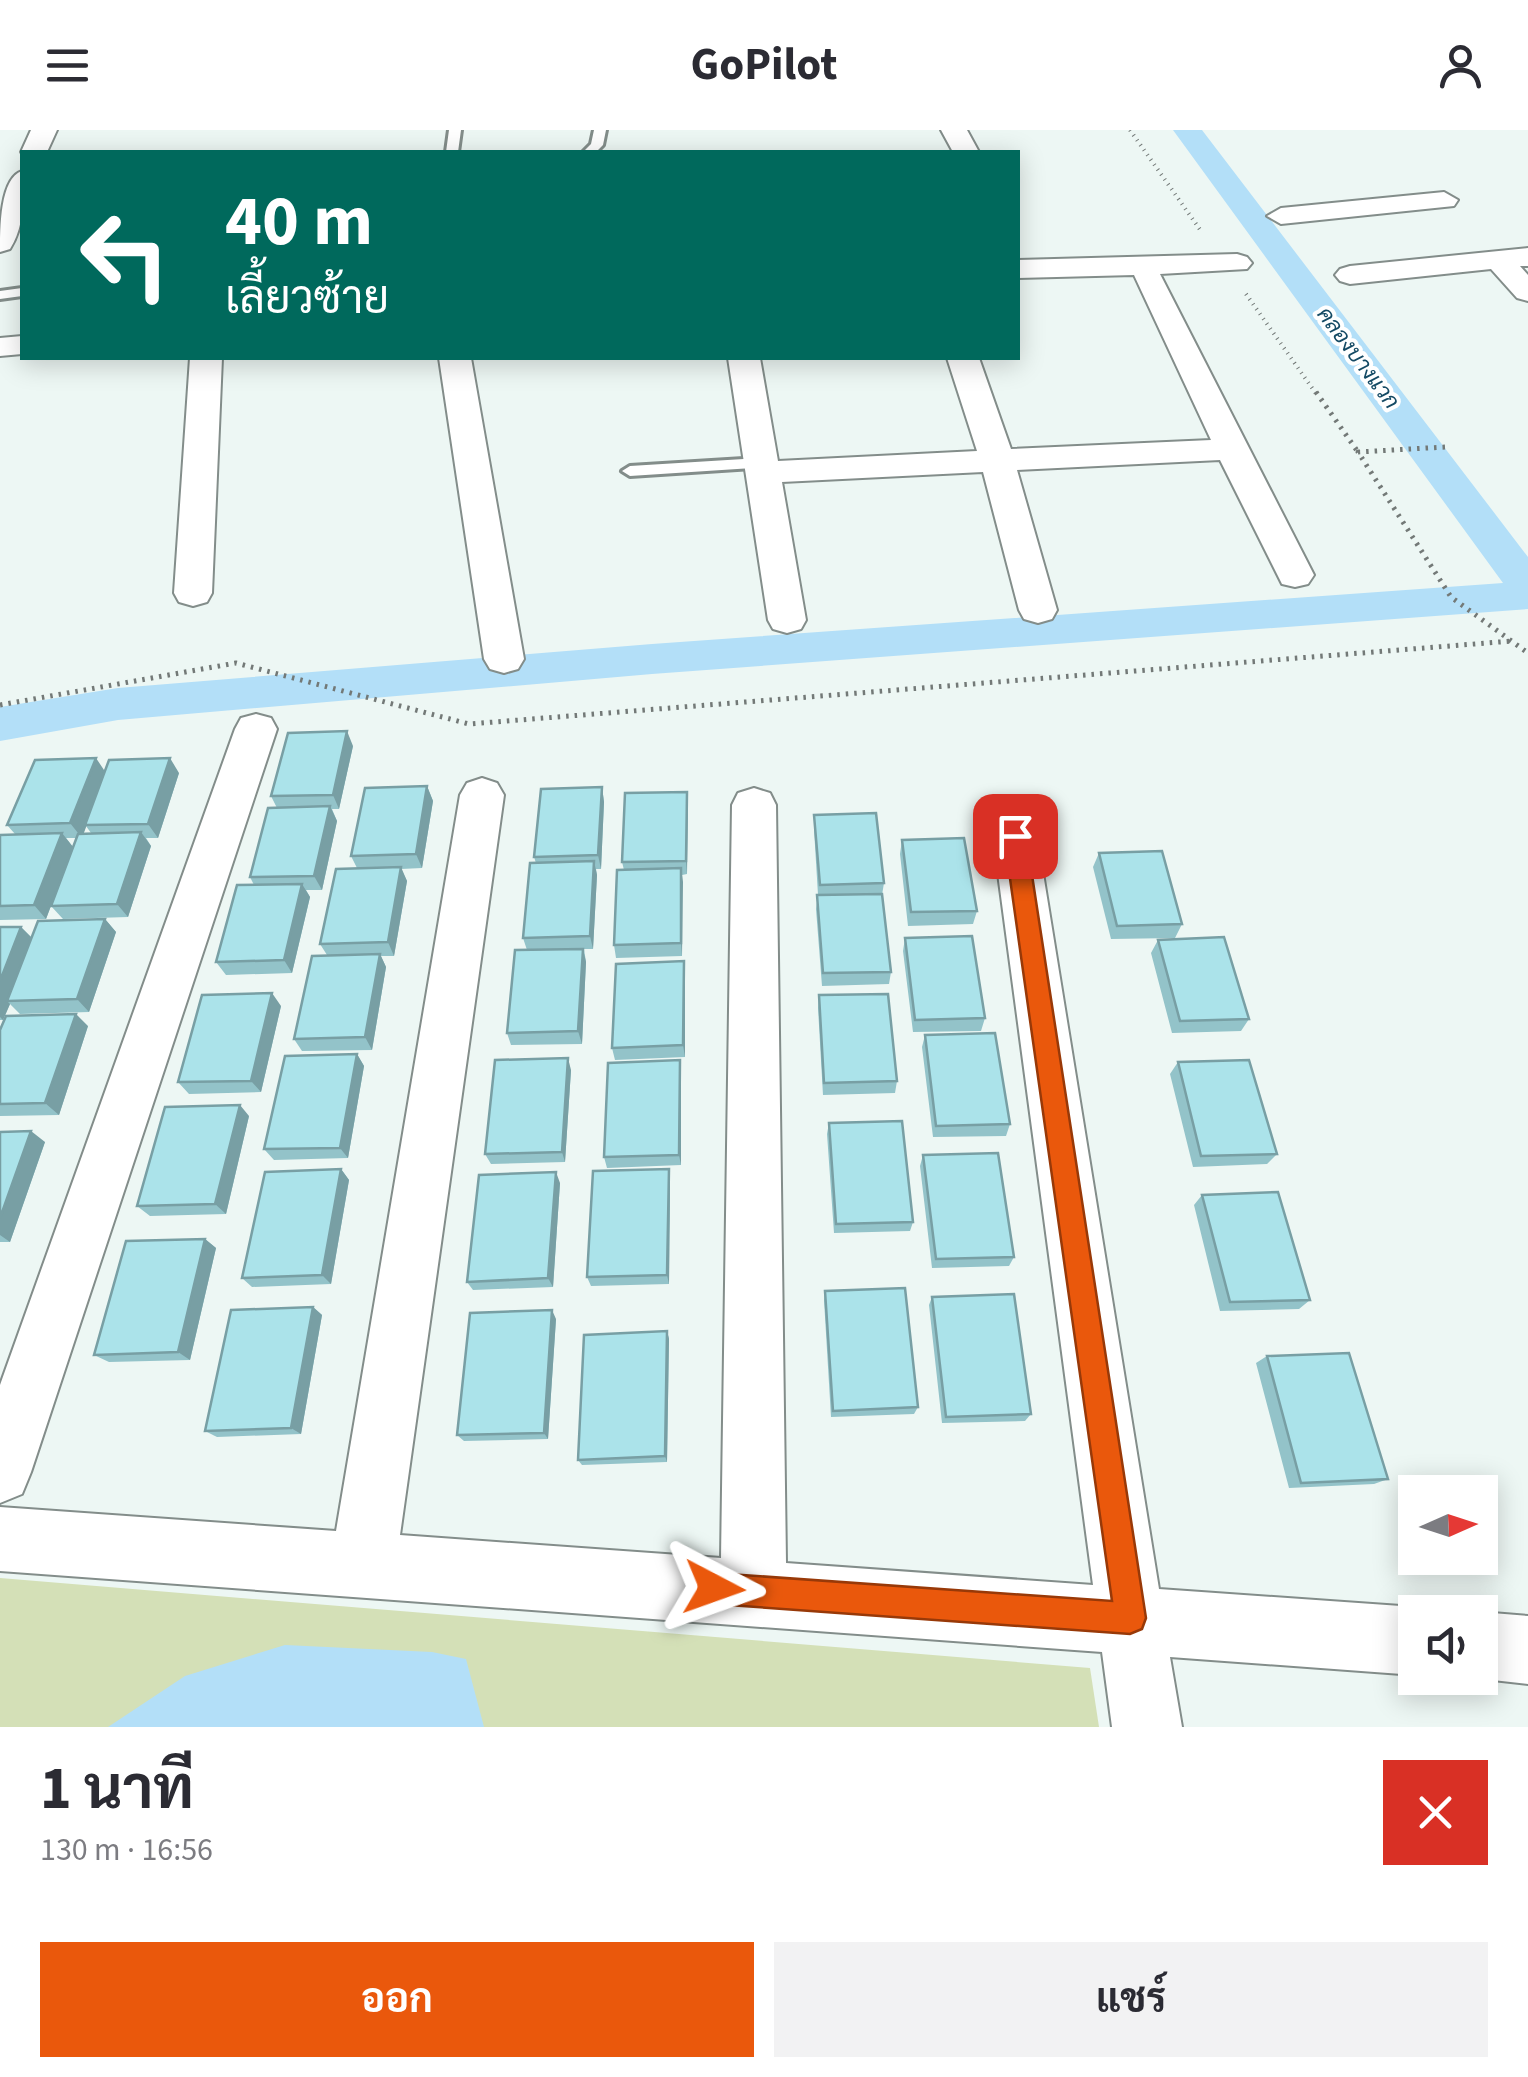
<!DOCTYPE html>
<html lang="th">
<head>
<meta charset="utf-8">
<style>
  :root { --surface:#fff; --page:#f2f2f3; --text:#2b2b33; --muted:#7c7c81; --accent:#ea580c }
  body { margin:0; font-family:"Source Sans 3",Sarabun,sans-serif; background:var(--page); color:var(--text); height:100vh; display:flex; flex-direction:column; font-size:38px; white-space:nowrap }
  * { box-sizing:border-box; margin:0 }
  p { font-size:32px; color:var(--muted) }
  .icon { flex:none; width:55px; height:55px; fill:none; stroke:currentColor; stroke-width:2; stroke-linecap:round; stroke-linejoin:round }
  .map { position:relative; height:1597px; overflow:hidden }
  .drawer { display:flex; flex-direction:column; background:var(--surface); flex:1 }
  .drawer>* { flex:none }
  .guide { position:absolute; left:20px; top:20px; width:1000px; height:210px; border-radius:0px; box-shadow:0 5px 25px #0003; background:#00695c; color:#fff; overflow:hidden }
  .needle { width:65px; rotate:87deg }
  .tools { position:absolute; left:1398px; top:1345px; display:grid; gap:20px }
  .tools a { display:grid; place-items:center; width:100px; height:100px; border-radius:0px; background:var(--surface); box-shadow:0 5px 25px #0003; font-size:50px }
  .pin { position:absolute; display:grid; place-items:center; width:85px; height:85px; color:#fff; margin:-42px; border-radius:20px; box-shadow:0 5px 15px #0006 }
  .me { position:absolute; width:110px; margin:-55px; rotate:94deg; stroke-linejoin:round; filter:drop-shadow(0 0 8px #0008) }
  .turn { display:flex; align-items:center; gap:35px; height:210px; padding:0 40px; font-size:45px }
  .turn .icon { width:130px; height:130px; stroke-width:2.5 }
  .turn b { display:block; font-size:70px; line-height:85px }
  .round { display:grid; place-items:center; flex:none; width:105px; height:105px; border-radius:0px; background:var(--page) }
  .headline { display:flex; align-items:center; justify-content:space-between; height:170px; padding:0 40px }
  h1 { font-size:60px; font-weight:700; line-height:75px }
  .primary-button { display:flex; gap:20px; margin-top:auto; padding:20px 40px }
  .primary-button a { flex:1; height:115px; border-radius:0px; background:var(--accent); color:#fff; font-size:40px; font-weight:700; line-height:115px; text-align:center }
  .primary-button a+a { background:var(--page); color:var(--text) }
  header { display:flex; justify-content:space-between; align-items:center; height:130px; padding:0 40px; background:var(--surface); font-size:45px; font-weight:700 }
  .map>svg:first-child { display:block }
</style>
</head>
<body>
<header><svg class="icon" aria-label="menu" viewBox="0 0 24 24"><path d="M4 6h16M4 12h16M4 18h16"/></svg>GoPilot<svg class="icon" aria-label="person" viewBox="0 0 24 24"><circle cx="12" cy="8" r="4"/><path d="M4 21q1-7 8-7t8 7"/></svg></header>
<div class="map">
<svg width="1528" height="1597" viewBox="0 0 1528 1597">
  <rect width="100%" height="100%" fill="#edf7f4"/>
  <path fill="#d4e0b7" d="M0 1448 1090 1538 1099 1597H0Z"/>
  <path fill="#b3dff8" d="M285 1515 432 1522 466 1529 484 1597H108L185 1546Z"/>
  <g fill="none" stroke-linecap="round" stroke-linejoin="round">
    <path fill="#b3dff8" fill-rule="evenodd" d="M1173 0H1202L1528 427V479L652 544 118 590 0 611V577L118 558 652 514 1503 453Z"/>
    <defs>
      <path id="service" d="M449 0H461L458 22H446Z
        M594 0H606L603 15 596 22H583L591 14Z
        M22 158V166L0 169V161Z
        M760 328 768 333 766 337 630 346 622 341 630 336Z"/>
      <path id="minor" d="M31 0H57L47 22H21Z
        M941 0H967L979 22H953Z
        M22 41C24 67 25 95 10 119L0 122C0 98 0 48 22 41Z
        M1444 62 1458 70 1454 76 1281 94 1267 86 1281 78Z
        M1528 118V136H1520L1528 145V171L1517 168 1491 139 1350 154 1340 151 1335 145 1340 139 1350 136Z
        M1237 124 1247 127 1252 133 1247 139 1160 144 1314 445 1308 454 1295 457 1282 454 1220 330 1017 340 1057 480 1052 489 1038 493 1024 489 1019 480 983 342 782 352 806 490 801 499 787 503 773 499 768 490 728 228H760L778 331 977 321 947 228H979L1011 319 1211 310 1134 145 1018 148V130Z
        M22 206V224L0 226V208Z
        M190 228H222L212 463 207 472 193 476 179 472 174 463Z
        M439 228H471L524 529 518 539 504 543 490 539 484 529Z
        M256 584 271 588 277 599 31 1342 22 1364 0 1373V1255L235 599 241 588Z
        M482 648 497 653 504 665 400 1405 721 1428 732 675 738 663 754 658 770 663 776 675 786 1433 1093 1455 993 706 999 694 1015 688 1031 694 1037 706 1159 1459 1415 1477 1427 1482H1415V1545L1170 1527 1182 1597H1112L1102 1522 0 1441V1377L336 1401 460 665 467 653Z
        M1480 1482 1528 1486V1554L1475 1548H1480Z"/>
    </defs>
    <use href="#service" stroke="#838d8a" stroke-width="6"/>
    <use href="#minor" stroke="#838d8a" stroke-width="4"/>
    <path stroke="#737977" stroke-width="4" stroke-dasharray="1 5" stroke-linecap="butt" d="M1130 0 1201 101
      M1246 164 1317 265"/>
    <path stroke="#737977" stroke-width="5" stroke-dasharray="2.5 6" stroke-linecap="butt" d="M1316 262 1358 322
      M1445 317 1358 322 1451 467 1528 523
      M0 575 236 533 469 594 1512 511"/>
    <use href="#service" fill="#fff" fill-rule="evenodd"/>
    <use href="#minor" fill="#fff" fill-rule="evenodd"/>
  </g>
  <path fill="#93c3c9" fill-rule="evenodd" d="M353 616 339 679H332L337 691 322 760H306L310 767 292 843 226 845 216 832 254 755 250 747 277 678 271 666Z
    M105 642 179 643 158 708H146L151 716 128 787 63 789 51 776 46 789 0 790V705L15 704 7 695ZM86 696 91 703 83 704ZM66 708H76L73 717Z
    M427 656 433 671 422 738 401 739 407 751 394 826H381L386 837 372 920 302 921 294 909 327 825 320 814 357 738 351 726Z
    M602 657 604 672 601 739H596L597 745 593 819H584L586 832 582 914 511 915 507 903 527 820 523 808 536 733 534 727Z
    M687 662V744L682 745V826L616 828 614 815 624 740 622 732Z
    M814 685 884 753 882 765 891 842 889 854 822 856 816 779 818 765 814 699Z
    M902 710 977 781 973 794 908 796 900 724Z
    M1099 723 1182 794 1175 808 1111 809 1093 737Z
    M105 789 116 802 89 882 20 884 10 874 3 890H0V797H21L31 807Z
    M905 808 985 888 981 901 913 902 903 821Z
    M1158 810 1249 889 1241 901 1172 903 1151 823Z
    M684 831 685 844V927L615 930 612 918Z
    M819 865 897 951 895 963 823 965 818 878Z
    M281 876 261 962 189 964 178 952Z
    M88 896 59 985 0 986V900Z
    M925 905 1010 994 1006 1006 933 1007 922 917Z
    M357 924 364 936 348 1028 274 1030 264 1019Z
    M1178 932 1277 1024 1267 1034 1193 1037 1170 944Z
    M571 940 565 1032 491 1034 485 1024Z
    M681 942V1035L607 1038 604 1027Z
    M249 986 226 1084 150 1086 137 1076Z
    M829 993 913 1092 910 1101 834 1103 827 1004Z
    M0 1002 45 1012 10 1112H0Z
    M923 1025 1014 1127 1009 1136 932 1138 920 1036Z
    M341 1039 349 1050 331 1154 252 1157 242 1148Z
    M669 1039 670 1050 669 1154 591 1156 587 1147Z
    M560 1053 553 1157 473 1160 467 1152Z
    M1202 1065 1310 1170 1299 1179 1220 1181 1194 1075Z
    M205 1109 216 1118 190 1230 109 1232 94 1225Z
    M825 1161 918 1277 914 1284 831 1287 824 1170Z
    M932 1167 1031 1284 1025 1291 942 1293 929 1175Z
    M313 1177 322 1185 301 1304 217 1307 205 1301Z
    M556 1189 548 1309 464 1311 457 1305Z
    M667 1201 669 1209 667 1332 582 1335 578 1330Z
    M1267 1226 1388 1349 1374 1354 1289 1358 1256 1233Z"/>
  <path fill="#789fa4" d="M347 601 353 616 339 679 333 665Z
    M96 628 106 643 82 708 70 693Z
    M170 628 179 643 158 708 148 694Z
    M427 656 433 671 422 738 416 724Z
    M602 657 604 672 601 739 598 725Z
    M687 662 688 677 687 744 686 731Z
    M330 676 337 691 322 760 314 746Z
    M141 702 151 716 128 787 117 774Z
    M62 703 73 717 46 789 34 775Z
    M594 731 597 745 593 819 590 806Z
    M401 737 407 751 394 826 388 812Z
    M681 738 683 752 682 826 681 813Z
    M302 754 310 767 292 843 284 830Z
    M105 789 116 802 89 882 77 869Z
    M21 797 34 810 7 871 10 874 3 890 0 887V851Z
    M583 819 586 832 582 914 578 901Z
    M380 824 386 837 372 920 365 907Z
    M684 831 685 844V927L683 915Z
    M272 863 281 876 261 962 251 951Z
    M76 884 88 896 59 985 45 973Z
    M357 924 364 936 348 1028 340 1018Z
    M568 928 571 940 565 1032 562 1022Z
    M680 930 681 942V1035L679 1025Z
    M240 975 249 986 226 1084 215 1074Z
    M31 1001 45 1012 10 1112 0 1105V1088Z
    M341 1039 349 1050 331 1154 322 1145Z
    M669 1039 670 1050 669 1154 667 1145Z
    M556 1042 560 1053 553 1157 548 1148Z
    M205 1109 216 1118 190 1230 178 1222Z
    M313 1177 322 1185 301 1304 291 1298Z
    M552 1180 556 1189 548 1309 544 1303Z
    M667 1201 669 1209 667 1332 665 1326Z"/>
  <path fill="#abe3ea" stroke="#789fa4" stroke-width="2.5" d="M347 601 333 665 271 666 288 603Z
    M96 628 70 693 7 695 35 630Z
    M170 628 148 694 85 695 109 630Z
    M427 656 416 724 351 726 365 658Z
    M602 657 598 725 534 727 541 659Z
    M687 662 686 731 622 732 625 663Z
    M330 676 314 746 250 747 268 678Z
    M876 683 884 753 820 755 814 685Z
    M141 702 117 774 51 776 78 704Z
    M62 703 34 775 0 776V705Z
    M964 708 977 781 911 782 902 710Z
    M1162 721 1182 794 1117 796 1099 723Z
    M594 731 590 806 523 808 530 733Z
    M401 737 388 812 320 814 336 739Z
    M681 738V813L614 815 617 740Z
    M302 754 284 830 216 832 237 755Z
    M882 764 891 842 823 843 817 765Z
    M105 789 77 869 7 871 38 791Z
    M0 797H21L0 851Z
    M972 806 985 888 915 890 905 808Z
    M1224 807 1249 889 1180 891 1158 810Z
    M583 819 578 901 507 903 515 820Z
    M380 824 365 907 294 909 312 826Z
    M684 831 683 915 612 918 616 834Z
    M272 863 251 951 178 952 202 865Z
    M888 864 897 951 824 953 819 865Z
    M76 884 45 973 0 974V900L6 886Z
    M995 903 1010 994 936 996 925 905Z
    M357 924 340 1018 264 1019 285 926Z
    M568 928 562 1022 485 1024 495 930Z
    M680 930 679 1025 604 1027 608 933Z
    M1249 930 1277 1024 1201 1026 1178 932Z
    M240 975 215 1074 137 1076 165 977Z
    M902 991 913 1092 836 1094 829 993Z
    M31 1001 0 1088V1002Z
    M998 1023 1014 1127 936 1129 923 1025Z
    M341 1039 322 1145 242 1148 265 1042Z
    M669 1039 667 1145 587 1147 593 1041Z
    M556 1042 548 1148 467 1152 479 1045Z
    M1278 1062 1310 1170 1230 1172 1202 1065Z
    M205 1109 178 1222 94 1225 126 1111Z
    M905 1158 918 1277 833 1281 825 1161Z
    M1014 1164 1031 1284 946 1287 932 1167Z
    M313 1177 291 1298 205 1301 231 1180Z
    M552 1180 544 1303 457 1305 470 1183Z
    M667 1201 665 1326 578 1330 584 1205Z
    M1349 1223 1388 1349 1301 1353 1267 1226Z"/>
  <path fill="#ea580c" stroke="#983908" stroke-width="2.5" d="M1015 698 1026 706 1146 1488 1142 1499 1130 1504 714 1474 703 1469 698 1458 703 1447 714 1443 1112 1471 1004 706Z"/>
  <g text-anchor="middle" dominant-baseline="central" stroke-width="8" stroke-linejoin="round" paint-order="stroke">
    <g font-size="22" font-style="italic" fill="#144a64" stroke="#fff">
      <text transform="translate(1358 228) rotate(53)">คลองบางแวก</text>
    </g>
  </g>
</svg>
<div class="tools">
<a><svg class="needle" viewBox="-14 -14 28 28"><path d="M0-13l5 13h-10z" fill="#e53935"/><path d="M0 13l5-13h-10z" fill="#7c7c81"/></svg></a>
<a><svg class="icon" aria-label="sound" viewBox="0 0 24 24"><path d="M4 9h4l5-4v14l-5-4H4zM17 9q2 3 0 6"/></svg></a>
</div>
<div class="pin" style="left:1015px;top:706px;background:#d93025"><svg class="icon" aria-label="arrive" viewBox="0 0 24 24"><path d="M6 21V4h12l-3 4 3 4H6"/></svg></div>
<svg class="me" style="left:714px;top:1458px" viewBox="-20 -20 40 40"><path d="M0-17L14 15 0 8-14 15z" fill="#ea580c" stroke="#fff" stroke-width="4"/></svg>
<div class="guide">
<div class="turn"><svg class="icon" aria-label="left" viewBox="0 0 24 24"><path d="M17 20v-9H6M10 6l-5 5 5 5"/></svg><div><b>40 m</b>เลี้ยวซ้าย</div></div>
</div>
</div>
<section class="drawer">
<div class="headline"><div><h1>1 นาที</h1><p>130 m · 16:56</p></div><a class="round" style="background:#d93025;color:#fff"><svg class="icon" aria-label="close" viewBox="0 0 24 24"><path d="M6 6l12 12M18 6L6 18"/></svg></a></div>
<div class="primary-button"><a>ออก</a><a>แชร์</a></div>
</section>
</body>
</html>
